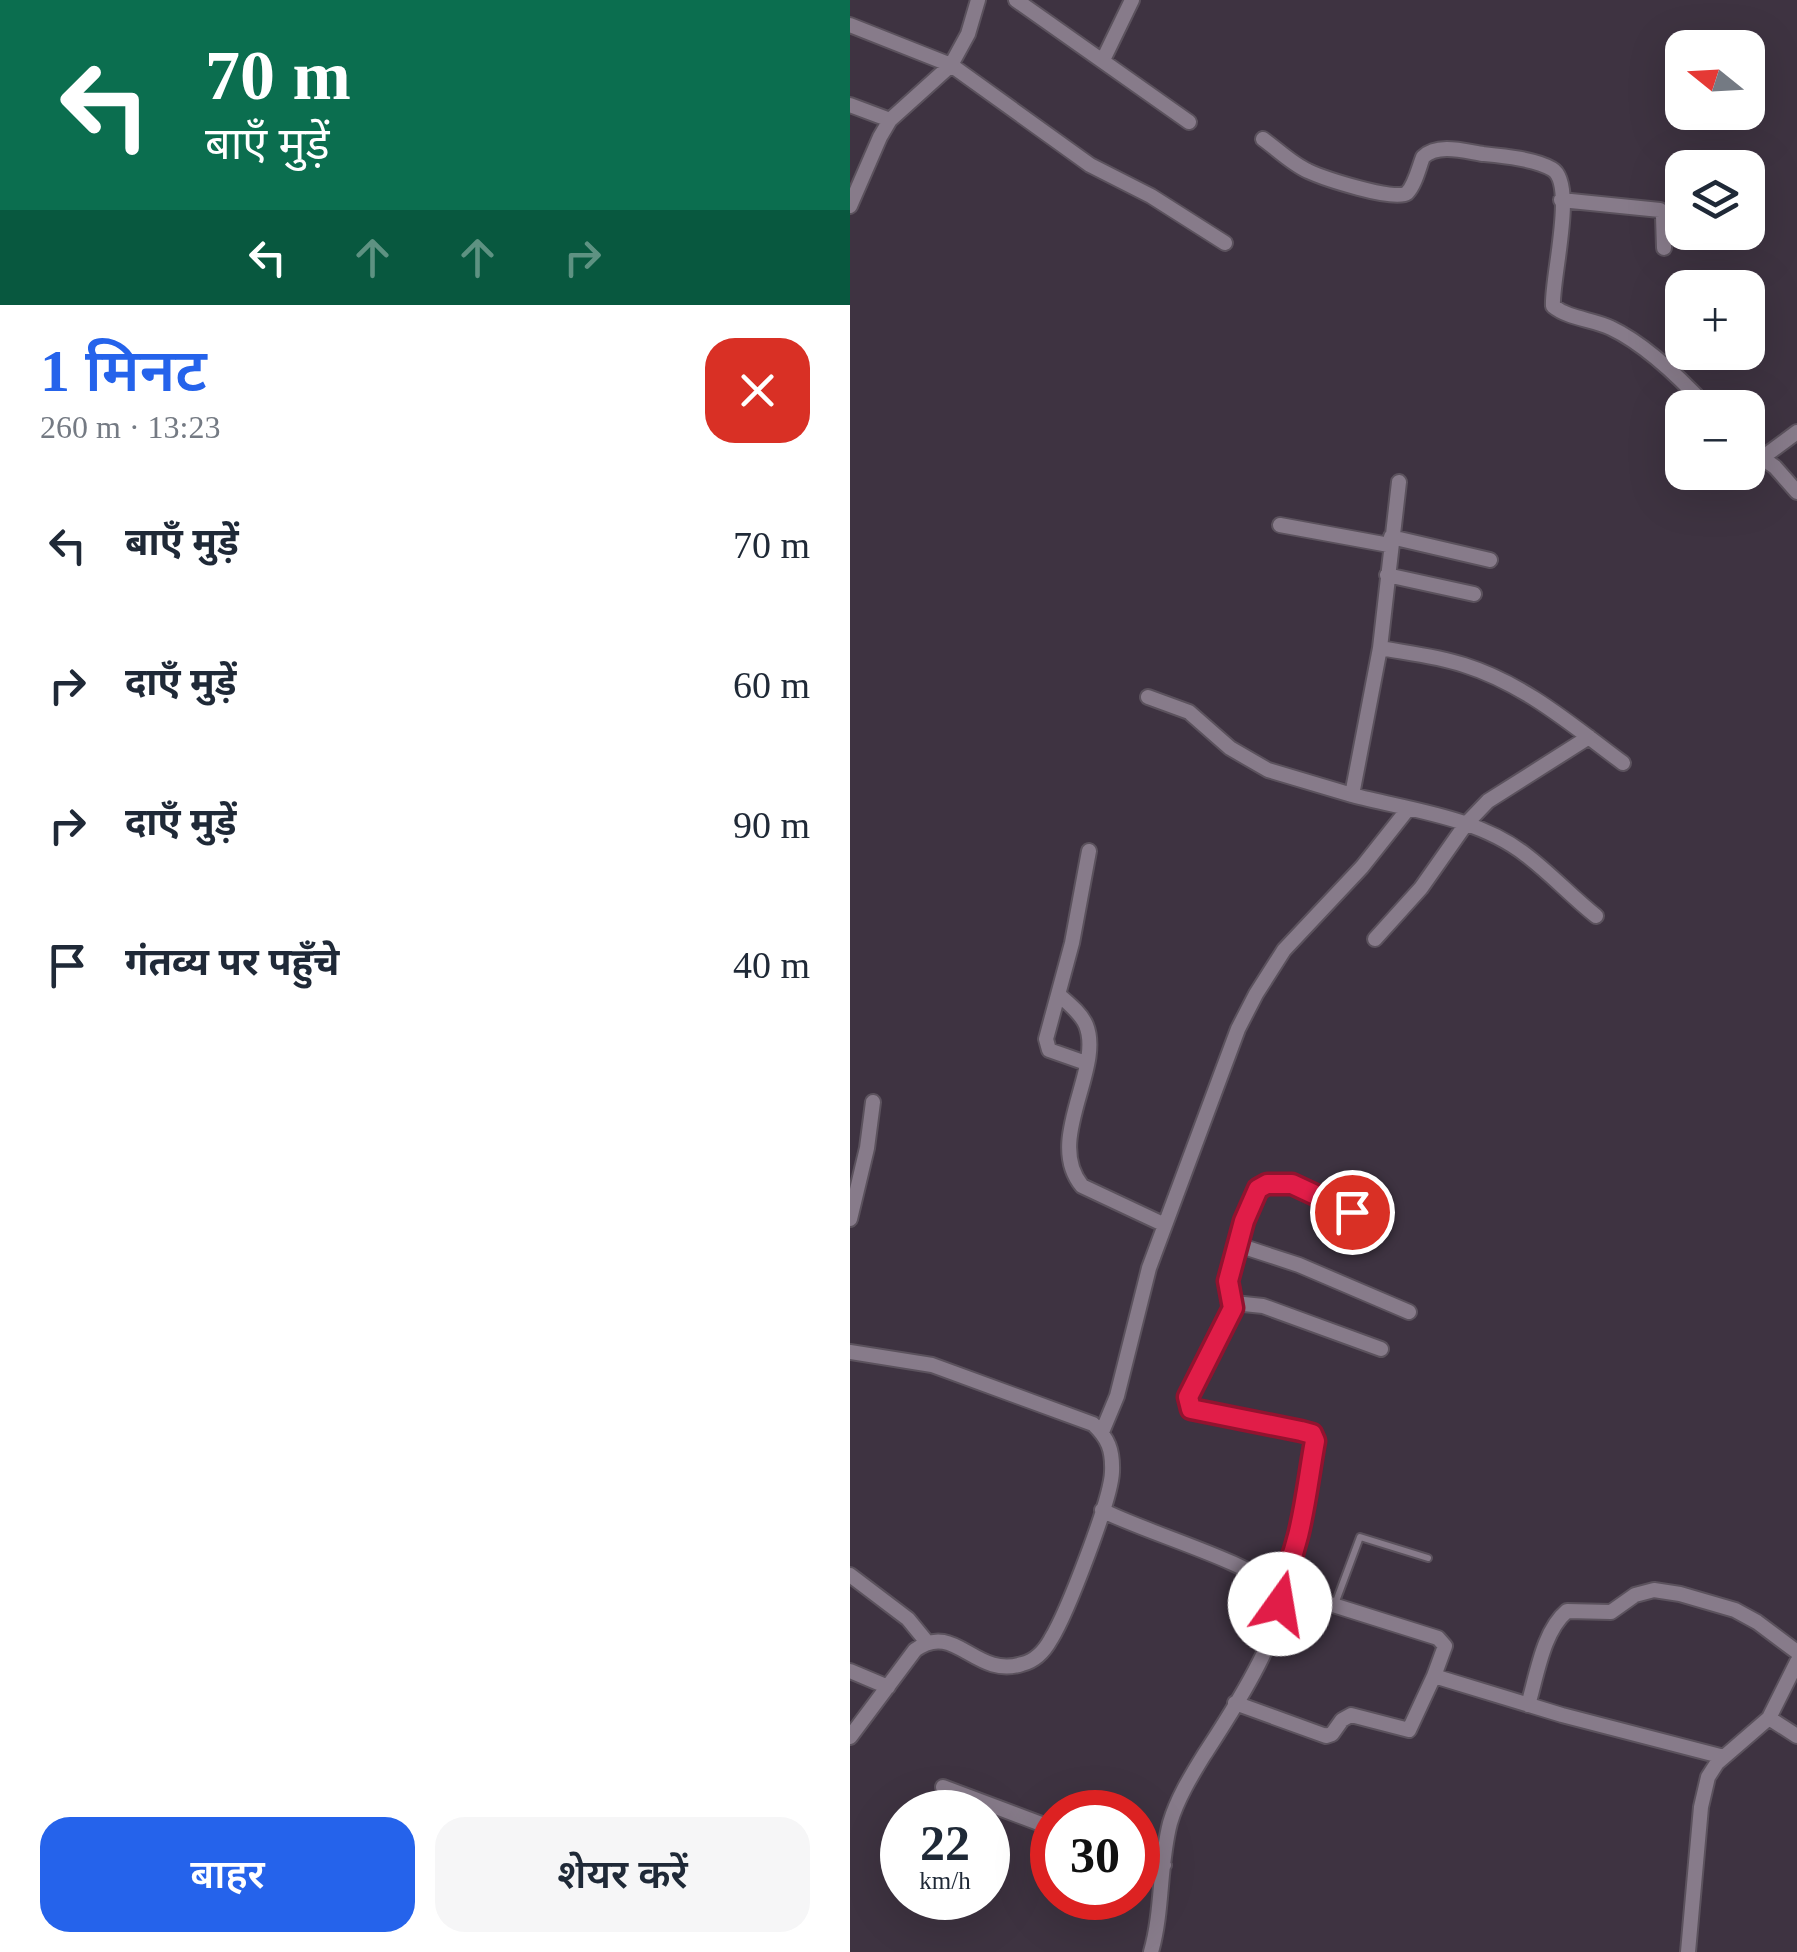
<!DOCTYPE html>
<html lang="hi">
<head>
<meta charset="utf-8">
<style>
  :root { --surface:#fff; --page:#f6f6f7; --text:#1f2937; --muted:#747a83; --accent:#2563eb }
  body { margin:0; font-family:"Times New Roman","Noto Sans Devanagari",serif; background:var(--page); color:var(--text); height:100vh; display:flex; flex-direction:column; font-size:38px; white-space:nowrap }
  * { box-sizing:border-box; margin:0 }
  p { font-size:32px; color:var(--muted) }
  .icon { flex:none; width:55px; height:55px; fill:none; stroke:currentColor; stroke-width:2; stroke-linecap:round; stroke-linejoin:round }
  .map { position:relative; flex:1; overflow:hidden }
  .sheet { display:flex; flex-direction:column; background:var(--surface); width:850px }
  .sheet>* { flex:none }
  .top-card { background:#0b6e4f; color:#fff; overflow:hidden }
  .needle { width:65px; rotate:288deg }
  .tools { position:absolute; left:815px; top:30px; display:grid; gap:20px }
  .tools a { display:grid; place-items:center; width:100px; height:100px; border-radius:20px; background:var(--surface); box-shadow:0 10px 40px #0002; font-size:50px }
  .speed { position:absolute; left:30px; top:1790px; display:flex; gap:20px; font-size:50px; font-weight:700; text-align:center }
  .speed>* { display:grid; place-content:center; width:130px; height:130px; border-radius:50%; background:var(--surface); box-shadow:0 10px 40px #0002; line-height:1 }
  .speed small { font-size:25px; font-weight:400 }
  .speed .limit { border:15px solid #d22; background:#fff; color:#111 }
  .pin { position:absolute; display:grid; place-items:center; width:85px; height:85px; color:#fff; margin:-42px; border:5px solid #fff; border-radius:50%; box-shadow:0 2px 10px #0007 }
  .me { position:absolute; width:110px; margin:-55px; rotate:13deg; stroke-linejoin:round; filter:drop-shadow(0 0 8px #0008) }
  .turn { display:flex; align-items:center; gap:35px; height:210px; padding:0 40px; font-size:45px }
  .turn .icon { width:130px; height:130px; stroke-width:2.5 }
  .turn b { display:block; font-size:70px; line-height:85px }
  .lanes { display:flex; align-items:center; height:95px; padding:0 40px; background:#0003; justify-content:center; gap:50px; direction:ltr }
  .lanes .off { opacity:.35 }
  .round { display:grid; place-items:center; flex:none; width:105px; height:105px; border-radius:30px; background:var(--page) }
  .head { display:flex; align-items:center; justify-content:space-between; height:170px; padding:0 40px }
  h1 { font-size:60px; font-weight:600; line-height:75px; color:var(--accent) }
  .button { display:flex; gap:20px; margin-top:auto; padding:20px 40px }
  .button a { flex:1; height:115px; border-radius:30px; background:var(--accent); color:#fff; font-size:40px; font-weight:600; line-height:115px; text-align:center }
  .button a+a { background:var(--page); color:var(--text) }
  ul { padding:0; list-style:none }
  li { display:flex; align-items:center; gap:30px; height:140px; padding:0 40px }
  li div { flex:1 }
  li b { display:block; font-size:38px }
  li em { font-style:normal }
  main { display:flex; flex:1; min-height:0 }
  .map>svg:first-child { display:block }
</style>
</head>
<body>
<main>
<section class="sheet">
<div class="top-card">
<div class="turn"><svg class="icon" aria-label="left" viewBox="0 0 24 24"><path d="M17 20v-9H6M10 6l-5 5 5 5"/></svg><div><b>70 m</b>बाएँ मुड़ें</div></div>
<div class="lanes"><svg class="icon" aria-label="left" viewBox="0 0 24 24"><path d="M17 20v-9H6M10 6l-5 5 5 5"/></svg><svg class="icon off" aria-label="ahead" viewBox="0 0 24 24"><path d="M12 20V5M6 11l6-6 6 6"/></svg><svg class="icon off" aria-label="ahead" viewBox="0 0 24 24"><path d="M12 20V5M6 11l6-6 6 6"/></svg><svg class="icon off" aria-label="right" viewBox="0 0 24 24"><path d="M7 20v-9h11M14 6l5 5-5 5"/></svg></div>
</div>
<div class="head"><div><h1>1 मिनट</h1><p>260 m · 13:23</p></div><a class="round" style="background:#d93025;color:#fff"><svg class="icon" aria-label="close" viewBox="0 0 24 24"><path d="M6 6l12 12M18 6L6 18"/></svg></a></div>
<ul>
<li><svg class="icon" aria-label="left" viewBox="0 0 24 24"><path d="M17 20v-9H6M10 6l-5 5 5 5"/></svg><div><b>बाएँ मुड़ें</b></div><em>70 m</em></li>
<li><svg class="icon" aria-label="right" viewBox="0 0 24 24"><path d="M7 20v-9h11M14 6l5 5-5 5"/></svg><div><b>दाएँ मुड़ें</b></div><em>60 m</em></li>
<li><svg class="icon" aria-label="right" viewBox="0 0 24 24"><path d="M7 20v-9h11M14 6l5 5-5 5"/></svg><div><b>दाएँ मुड़ें</b></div><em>90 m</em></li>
<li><svg class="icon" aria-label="arrive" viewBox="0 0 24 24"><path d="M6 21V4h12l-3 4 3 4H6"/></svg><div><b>गंतव्य पर पहुँचे</b></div><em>40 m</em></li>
</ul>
<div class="button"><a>बाहर</a><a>शेयर करें</a></div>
</section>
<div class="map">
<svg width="947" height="1952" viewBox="0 0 947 1952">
  <rect width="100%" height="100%" fill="#3e3341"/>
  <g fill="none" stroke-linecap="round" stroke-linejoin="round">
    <defs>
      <path id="service" d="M485 1604 510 1537 578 1558"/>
      <path id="minor" d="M166 0 339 122
        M0 25 101 65 240 165 301 196 375 243
        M253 60 282 0
        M0 105 40 120
        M413 139C427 149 442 164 458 171 473 178 545 202 557 193 565 185 569 167 573 157 588 143 614 151 633 154 653 156 685 159 702 169 727 183 701 280 703 306 719 319 743 319 761 328 795 344 833 381 858 408
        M711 200 810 210 813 216 814 248
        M0 206 30 137 40 120 101 65 118 34 128 0
        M898 448 925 467 947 492
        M912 458 947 432
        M549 482 530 648 502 795C559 810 628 817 676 855 701 874 722 897 746 916
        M430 525 539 545
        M541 537 640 560
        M537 575 624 594
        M530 648C558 653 587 656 614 665 675 684 723 726 773 763
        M298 697 339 712 380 748 418 770 502 795
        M525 939 571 888 616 824 638 801 739 737
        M209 995C218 1003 231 1013 236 1025 254 1069 194 1140 232 1186L315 1225
        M236 1063 199 1050 196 1039 222 943 239 851
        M0 1219 17 1148 23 1102
        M388 1245 449 1265 559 1312
        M384 1303 413 1306 531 1349
        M0 1352 82 1365 243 1424C258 1438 263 1450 262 1472 261 1500 217 1613 201 1639 195 1650 185 1661 172 1664 125 1679 105 1620 65 1650L0 1737
        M252 1432 267 1396 299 1268 388 1029 406 994 434 950 512 867 558 809
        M252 1510C290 1531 405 1563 425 1590 446 1618 372 1727 354 1755 341 1776 327 1799 320 1823 309 1865 313 1910 301 1952
        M0 1575 58 1619 76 1641
        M426 1592C452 1549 456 1490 465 1441L462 1434 349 1412 337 1405 338 1397 383 1308 378 1281 393 1221 408 1189 417 1184H442L503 1212
        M430 1604H480L588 1638 595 1646 584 1676 712 1715 874 1757
        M0 1671 38 1687
        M385 1703 476 1736 482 1734 492 1720 501 1715 559 1730 584 1676
        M678 1705C687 1675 693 1631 717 1611L761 1612 785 1595 804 1590 830 1594 885 1610 907 1622 947 1652
        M919 1718 947 1736
        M93 1787 202 1828
        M288 1857 314 1865
        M838 1952 851 1807 858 1777 867 1763 919 1718 947 1662"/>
    </defs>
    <use href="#service" stroke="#5b525d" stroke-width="10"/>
    <use href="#minor" stroke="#5b525d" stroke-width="18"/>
    <use href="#service" stroke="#877b8a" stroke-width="6"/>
    <use href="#minor" stroke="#877b8a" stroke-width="14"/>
  </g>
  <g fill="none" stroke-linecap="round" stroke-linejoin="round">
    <defs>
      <path id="route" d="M430 1604 426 1592C452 1549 456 1490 465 1441L462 1434 451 1431 341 1409 338 1397 383 1308 378 1281 394 1221 408 1189 417 1184H442L502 1212"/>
    </defs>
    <use href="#route" stroke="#92132f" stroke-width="25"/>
    <use href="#route" stroke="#e11d48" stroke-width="18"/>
  </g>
</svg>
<div class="tools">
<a><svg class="needle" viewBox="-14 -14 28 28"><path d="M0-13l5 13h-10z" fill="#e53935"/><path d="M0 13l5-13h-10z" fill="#747a83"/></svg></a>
<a><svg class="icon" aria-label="layers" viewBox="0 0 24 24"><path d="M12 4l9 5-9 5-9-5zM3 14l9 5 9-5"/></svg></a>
<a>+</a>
<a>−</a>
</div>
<div class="speed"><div>22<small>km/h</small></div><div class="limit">30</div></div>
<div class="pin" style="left:502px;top:1212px;background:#d93025"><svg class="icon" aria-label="arrive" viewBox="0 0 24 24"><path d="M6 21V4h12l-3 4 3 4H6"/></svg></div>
<svg class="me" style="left:430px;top:1604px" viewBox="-20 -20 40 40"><circle r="19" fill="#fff"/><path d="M0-13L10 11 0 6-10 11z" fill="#e11d48"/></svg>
</div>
</main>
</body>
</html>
